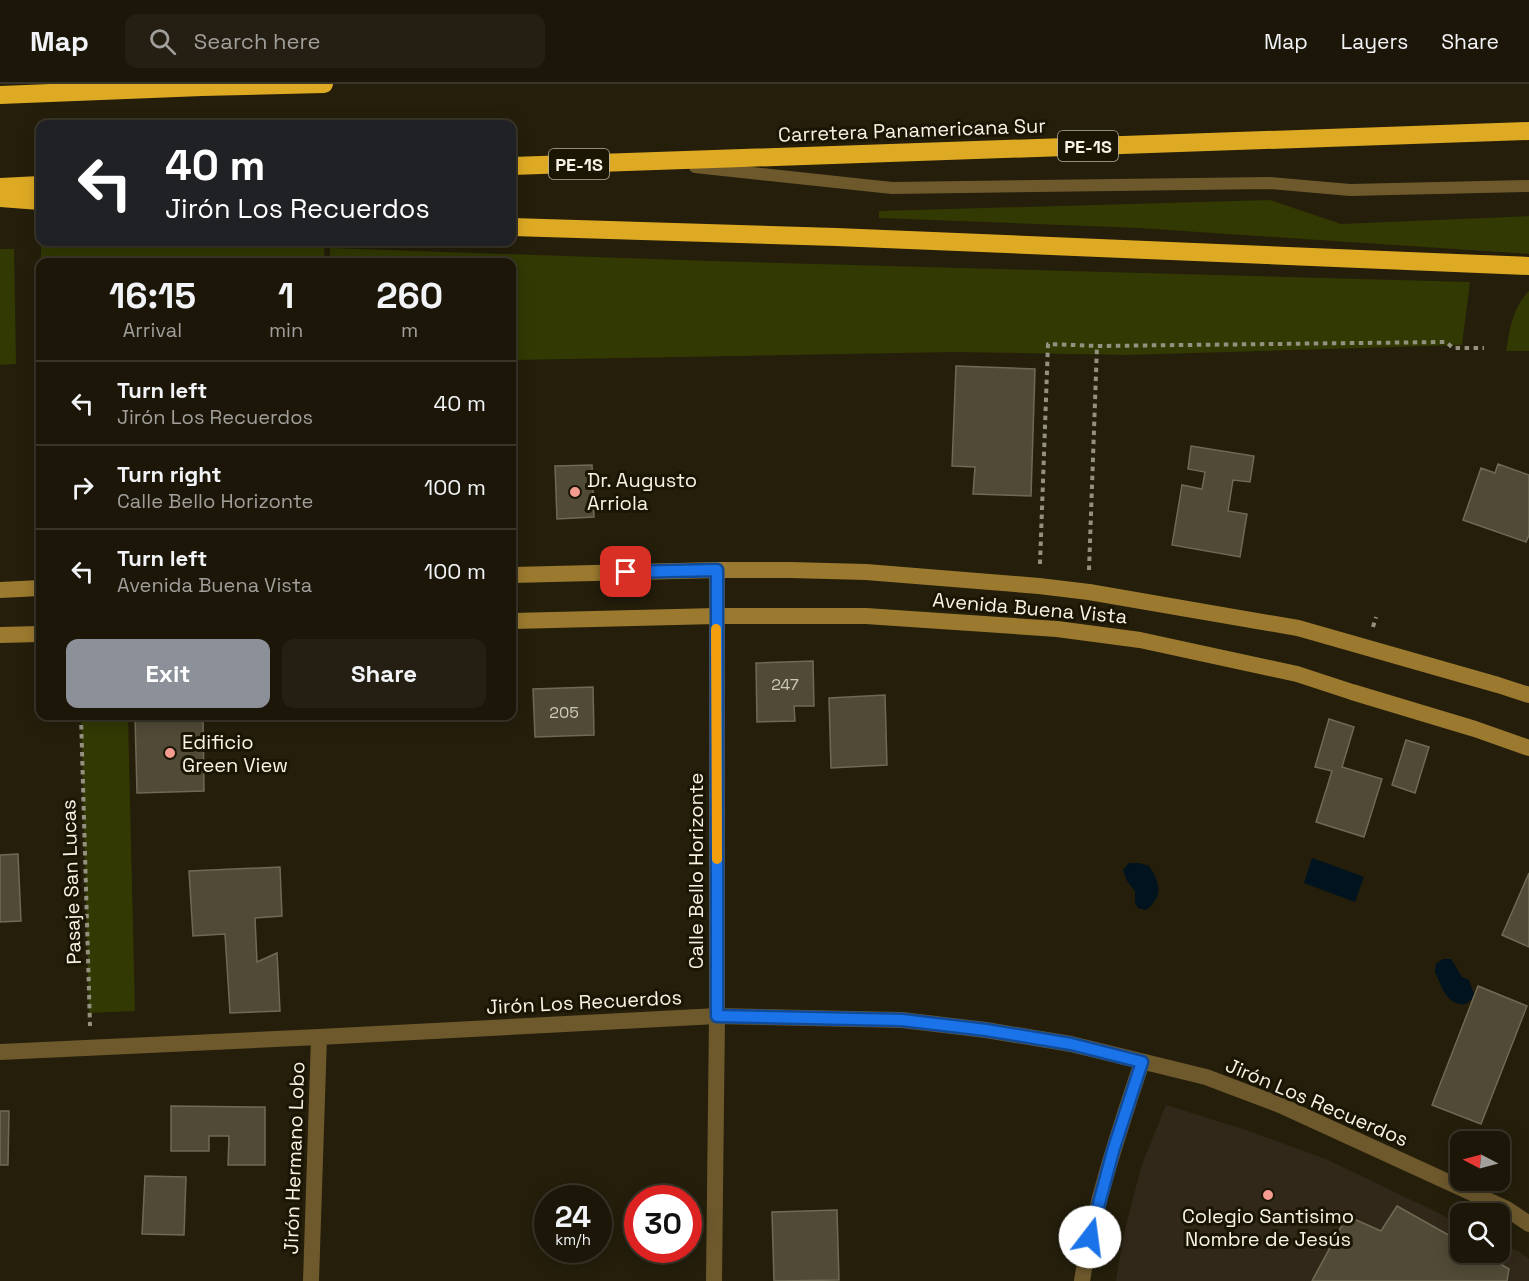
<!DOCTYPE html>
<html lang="en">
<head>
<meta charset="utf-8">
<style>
  :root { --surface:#1b1608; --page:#241f12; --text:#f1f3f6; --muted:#a09f9c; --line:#393529; --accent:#8c9099 }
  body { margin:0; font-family:"Space Grotesk",sans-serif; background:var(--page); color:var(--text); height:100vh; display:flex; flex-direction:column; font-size:22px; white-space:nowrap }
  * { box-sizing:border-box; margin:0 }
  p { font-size:20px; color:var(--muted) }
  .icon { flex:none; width:33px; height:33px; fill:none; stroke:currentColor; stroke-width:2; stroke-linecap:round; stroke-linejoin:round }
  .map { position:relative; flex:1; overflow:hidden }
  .sheet { position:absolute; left:36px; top:174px; width:480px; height:462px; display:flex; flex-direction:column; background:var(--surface); border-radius:12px; box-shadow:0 3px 15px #0003,0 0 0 2px var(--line) }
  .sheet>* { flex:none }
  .banner { position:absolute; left:36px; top:36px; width:480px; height:126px; border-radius:12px; box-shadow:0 3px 15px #0003,0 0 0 2px var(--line); background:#202124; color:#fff; overflow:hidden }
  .needle { width:39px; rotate:276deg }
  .fabs { position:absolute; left:1450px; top:1047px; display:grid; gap:12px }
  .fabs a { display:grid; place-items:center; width:60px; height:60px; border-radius:12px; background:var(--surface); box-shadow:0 3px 15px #0003,0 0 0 2px var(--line); font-size:30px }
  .speed { position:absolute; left:534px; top:1101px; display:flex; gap:12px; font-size:30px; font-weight:700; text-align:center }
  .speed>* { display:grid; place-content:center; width:78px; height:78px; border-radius:50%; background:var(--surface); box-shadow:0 3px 15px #0003,0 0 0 2px var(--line); line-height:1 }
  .speed small { font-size:15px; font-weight:400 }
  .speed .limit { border:9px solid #d22; background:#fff; color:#111 }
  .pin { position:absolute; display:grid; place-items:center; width:51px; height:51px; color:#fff; margin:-26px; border-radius:12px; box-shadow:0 3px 9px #0006 }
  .me { position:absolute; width:66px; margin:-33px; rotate:15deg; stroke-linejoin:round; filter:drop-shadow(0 0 4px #0008) }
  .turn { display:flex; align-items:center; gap:21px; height:126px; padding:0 30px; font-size:27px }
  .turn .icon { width:78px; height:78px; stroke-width:2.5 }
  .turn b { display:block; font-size:42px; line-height:51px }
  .eta { display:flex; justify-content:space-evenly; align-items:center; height:102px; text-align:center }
  .eta b { font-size:36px; font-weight:700; line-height:42px }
  .action { display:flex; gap:12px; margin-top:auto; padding:12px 30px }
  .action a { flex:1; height:69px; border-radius:12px; background:var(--accent); color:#fff; font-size:24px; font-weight:700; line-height:69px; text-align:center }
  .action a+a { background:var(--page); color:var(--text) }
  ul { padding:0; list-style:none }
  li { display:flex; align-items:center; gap:18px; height:84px; padding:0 30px; border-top:2px solid var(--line) }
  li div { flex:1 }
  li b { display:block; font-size:22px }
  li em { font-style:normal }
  header { display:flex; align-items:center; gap:36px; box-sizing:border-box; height:84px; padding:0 30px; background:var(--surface); border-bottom:2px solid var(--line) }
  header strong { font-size:28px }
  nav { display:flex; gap:33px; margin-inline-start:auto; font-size:21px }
  .search { width:420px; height:54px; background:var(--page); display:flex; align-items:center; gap:15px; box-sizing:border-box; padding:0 21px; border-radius:12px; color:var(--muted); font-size:22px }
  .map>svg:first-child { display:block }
</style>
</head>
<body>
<header>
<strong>Map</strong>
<div class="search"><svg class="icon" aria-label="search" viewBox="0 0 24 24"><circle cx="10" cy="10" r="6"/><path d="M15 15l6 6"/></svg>Search here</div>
<nav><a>Map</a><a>Layers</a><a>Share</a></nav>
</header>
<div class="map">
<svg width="1529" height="1197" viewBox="0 0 1529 1197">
  <rect width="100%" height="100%" fill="#241e0b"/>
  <path fill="#322819" d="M1166 1021 1243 1045 1326 1075 1461 1140V1168H1500V1159L1520 1168 1529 1175V1197H1116L1122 1158 1141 1083Z"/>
  <path fill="#323903" d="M1270 116 1341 140 1529 132V170L1138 144 879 134V127Z
    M41 159 324 164 325 178H41Z
    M330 164 712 177 1470 198 1462 261 1125 271 955 268 512 276V178H330Z
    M0 165H14L16 280 0 281Z
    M1529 207V267H1506C1510 245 1512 224 1529 207Z
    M81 632H128L135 927 89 929Z"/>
  <path fill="#01131e" d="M1312 774 1364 793 1355 818 1304 799Z
    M1129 779H1139L1149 782C1160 799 1164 812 1146 826L1138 824 1135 819V807L1127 797 1123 786Z
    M1443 875H1451L1462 893 1469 896 1474 910 1472 915 1466 920C1447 922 1442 903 1435 888L1436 880Z"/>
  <path fill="#504a36" stroke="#706a54" stroke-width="1.5" d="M956 282 1035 285 1031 412 973 410 975 383 952 382Z
    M1191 362 1254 372 1250 398 1233 396 1228 427 1247 430 1240 473 1172 461 1182 401 1202 405 1205 388 1188 385Z
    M1498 380 1529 391V451L1526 458 1463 436 1481 384 1495 389Z
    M592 381 594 433 557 435 555 382Z
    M813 577 814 622H794L795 637 757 638 756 579Z
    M593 603 594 651 535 653 533 605Z
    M885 611 887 681 831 684 829 614Z
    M135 632H203L204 707 137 709Z
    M1329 635 1354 643 1342 683 1382 695 1364 753 1316 738 1332 687 1315 683Z
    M1406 656 1429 663 1415 709 1392 701Z
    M18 770 21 837 0 838V771Z
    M280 783 282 832 255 834 257 878 277 869 280 927 230 929 225 850 193 852 189 787Z
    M1529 789V863L1502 851Z
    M1478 902 1527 922 1481 1040 1432 1021Z
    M171 1022 265 1023V1081H228L229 1052H209V1067H171Z
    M0 1027H9L8 1081H0Z
    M145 1092 186 1093 184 1151 142 1150Z
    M1397 1122 1461 1158V1168H1480L1509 1185 1507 1197H1312L1347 1132 1381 1147Z
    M837 1126 839 1196 774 1197 772 1128Z"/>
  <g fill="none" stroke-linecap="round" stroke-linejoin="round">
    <path stroke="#959181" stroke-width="4" stroke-dasharray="4.5 4.5" stroke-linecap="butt" d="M1040 480 1048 260 1097 262 1446 258 1453 264H1484
      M1089 486 1097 262
      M1373 543 1376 533
      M81 632 90 942"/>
    <path stroke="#6e592d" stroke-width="12" d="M695 83 892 104 1270 99 1350 106 1529 102"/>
    <path stroke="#6e592d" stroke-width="16" d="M0 968 319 953 717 932 902 936 986 946 1071 960 1206 993 1280 1021 1507 1125 1529 1140
      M311 1197 319 953
      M714 1197 717 932V486
      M1082 1197C1094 1122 1118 1050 1142 978"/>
    <path stroke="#9b7a2f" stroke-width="16" d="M512 491 717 486H790L866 488 1039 502 1089 508 1298 544 1498 601 1529 611
      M0 506 40 504
      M512 537 716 532H866L1057 545 1140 556 1297 590 1352 608 1475 645 1529 664
      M0 551 40 550"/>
    <path stroke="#deaa24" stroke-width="18" d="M0 11 202 3 324 0
      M512 82 1529 47
      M0 103 40 101
      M0 114 40 117
      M512 143 836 153 1529 182"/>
  </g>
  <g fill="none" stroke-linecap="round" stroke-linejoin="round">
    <defs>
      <path id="route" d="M626 488 717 486V932L902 936 986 946 1071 960 1142 978 1113 1067 1090 1153"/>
    </defs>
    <use href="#route" stroke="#114b97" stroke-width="15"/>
    <use href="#route" stroke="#1a73e8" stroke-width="10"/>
    <path stroke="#f59e0b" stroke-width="10" d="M716 545 717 775"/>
  </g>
  <g fill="#f59c91" stroke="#1b1504" stroke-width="2">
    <circle cx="575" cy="408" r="6"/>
    <circle cx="170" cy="669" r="6"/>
    <circle cx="1268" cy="1111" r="6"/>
  </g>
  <g text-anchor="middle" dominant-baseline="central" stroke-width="6" stroke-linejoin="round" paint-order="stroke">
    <g font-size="16" fill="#cdcabb">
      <text x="785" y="600">247</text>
      <text x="564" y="628">205</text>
    </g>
    <g fill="#1b1504" stroke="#b5b1a3" stroke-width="1.5">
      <rect x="1058" y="47" width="60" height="30" rx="4.5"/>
      <rect x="549" y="65" width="60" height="30" rx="4.5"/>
    </g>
    <g font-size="18" font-weight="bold" fill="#f7f4e7">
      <text x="1088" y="62">PE-1S</text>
      <text x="579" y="80">PE-1S</text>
    </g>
    <g font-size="20" fill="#f7f4e7" stroke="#1b1504">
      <text transform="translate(912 46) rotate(-2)">Carretera Panamericana Sur</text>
      <text transform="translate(1030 524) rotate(5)">Avenida Buena Vista</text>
      <text transform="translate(696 787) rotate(-90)">Calle Bello Horizonte</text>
      <text transform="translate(71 798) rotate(-92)">Pasaje San Lucas</text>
      <text transform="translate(584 918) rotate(-3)">Jirón Los Recuerdos</text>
      <text transform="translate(1317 1018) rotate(23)">Jirón Los Recuerdos</text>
      <text transform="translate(294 1074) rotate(-88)">Jirón Hermano Lobo</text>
    </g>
    <g font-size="20" fill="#f7f4e7" stroke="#1b1504" text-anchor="start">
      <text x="587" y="396">Dr. Augusto<tspan x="587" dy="23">Arriola</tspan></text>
      <text x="182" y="658">Edificio<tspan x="182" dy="23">Green View</tspan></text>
      <text x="1268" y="1132" text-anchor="middle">Colegio Santisimo<tspan x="1268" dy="23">Nombre de Jesús</tspan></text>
    </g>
  </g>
</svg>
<div class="fabs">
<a><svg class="needle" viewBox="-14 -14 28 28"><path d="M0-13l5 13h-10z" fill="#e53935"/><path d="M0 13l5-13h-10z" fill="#a09f9c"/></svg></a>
<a><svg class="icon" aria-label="search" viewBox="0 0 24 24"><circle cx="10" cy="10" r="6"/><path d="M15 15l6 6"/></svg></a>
</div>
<div class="speed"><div>24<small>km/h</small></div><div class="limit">30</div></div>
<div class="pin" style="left:626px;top:488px;background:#d93025"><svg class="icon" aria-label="arrive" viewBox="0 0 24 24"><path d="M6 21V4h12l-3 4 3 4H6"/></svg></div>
<svg class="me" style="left:1090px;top:1153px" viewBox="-20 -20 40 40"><circle r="19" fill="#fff"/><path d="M0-13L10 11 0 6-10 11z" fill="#1a73e8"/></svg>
<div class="banner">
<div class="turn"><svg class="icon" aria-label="left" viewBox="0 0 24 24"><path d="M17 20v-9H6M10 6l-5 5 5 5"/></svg><div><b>40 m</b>Jirón Los Recuerdos</div></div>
</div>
<section class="sheet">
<div class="eta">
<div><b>16:15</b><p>Arrival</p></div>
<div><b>1</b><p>min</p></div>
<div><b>260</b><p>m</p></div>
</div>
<ul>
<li><svg class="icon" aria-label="left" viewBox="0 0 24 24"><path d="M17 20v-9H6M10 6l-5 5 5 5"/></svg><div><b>Turn left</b><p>Jirón Los Recuerdos</p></div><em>40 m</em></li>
<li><svg class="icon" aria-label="right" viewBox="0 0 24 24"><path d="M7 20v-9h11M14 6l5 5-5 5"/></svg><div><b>Turn right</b><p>Calle Bello Horizonte</p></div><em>100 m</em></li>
<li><svg class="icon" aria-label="left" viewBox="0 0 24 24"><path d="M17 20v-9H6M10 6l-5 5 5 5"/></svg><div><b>Turn left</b><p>Avenida Buena Vista</p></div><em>100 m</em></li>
</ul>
<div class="action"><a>Exit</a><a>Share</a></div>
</section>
</div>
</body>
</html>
